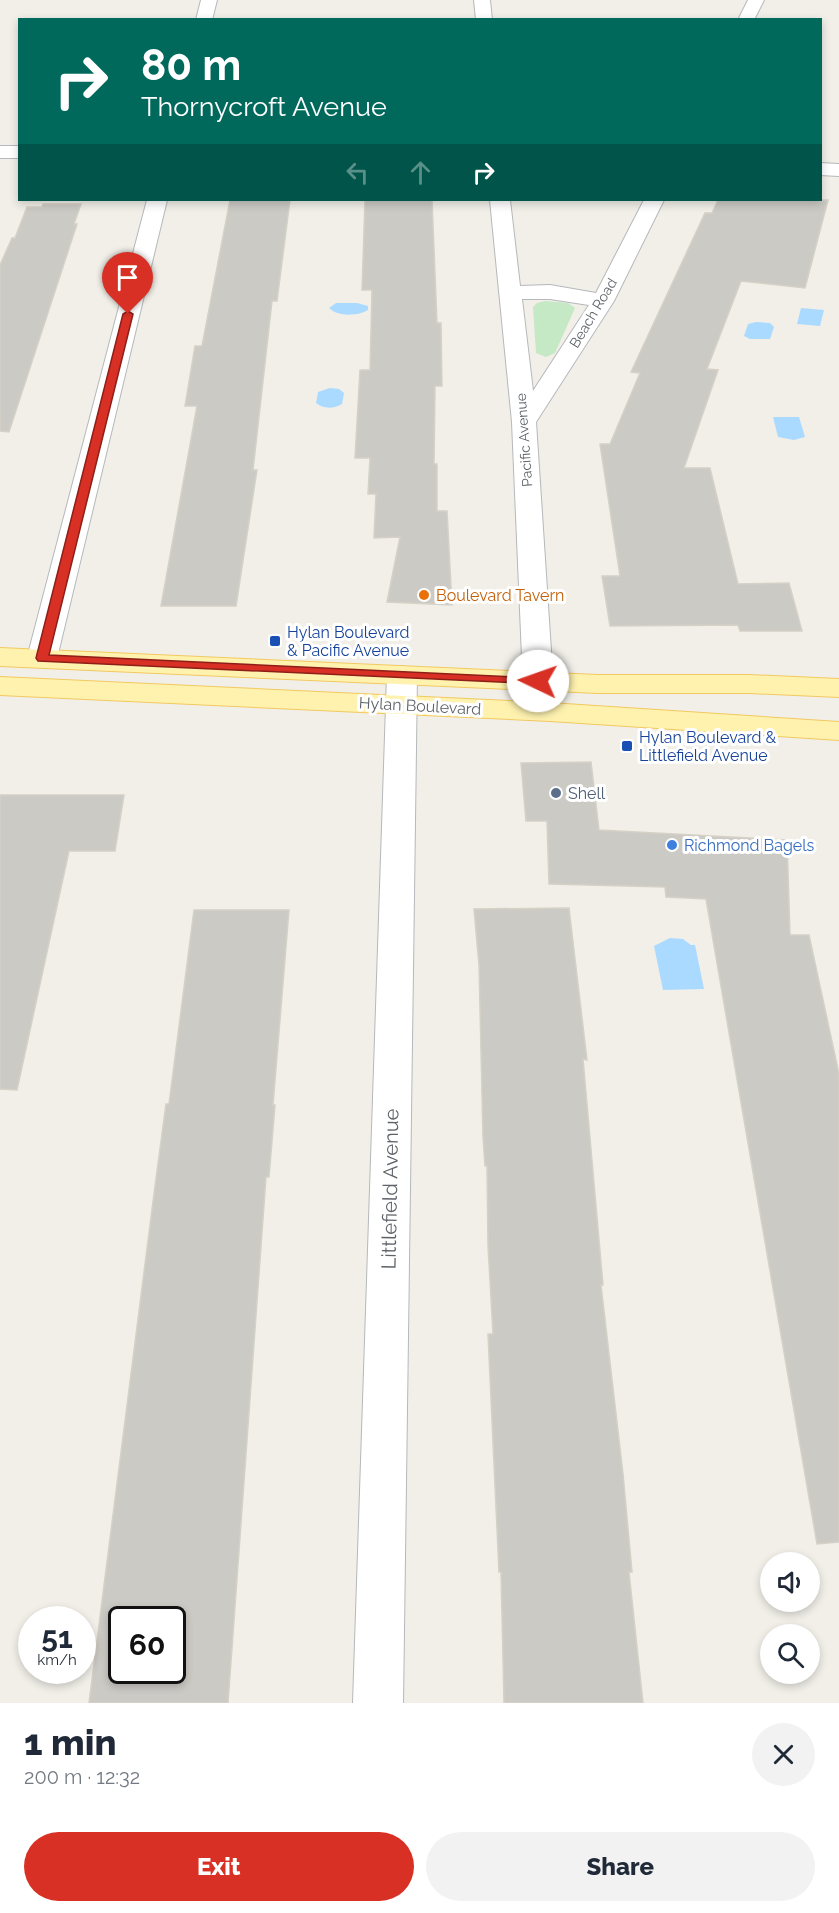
<!DOCTYPE html>
<html lang="en">
<head>
<meta charset="utf-8">
<style>
  :root { --surface:#fff; --page:#f2f2f3; --text:#1f2937; --muted:#747a83; --accent:#d93025 }
  body { margin:0; font-family:Raleway,sans-serif; background:var(--page); color:var(--text); height:100vh; display:flex; flex-direction:column; font-size:22px; white-space:nowrap }
  * { box-sizing:border-box; margin:0 }
  p { font-size:20px; color:var(--muted) }
  .icon { flex:none; width:33px; height:33px; fill:none; stroke:currentColor; stroke-width:2; stroke-linecap:round; stroke-linejoin:round }
  .map { position:relative; height:1703px; overflow:hidden }
  .drawer { display:flex; flex-direction:column; background:var(--surface); flex:1 }
  .drawer>* { flex:none }
  .top-card { position:absolute; left:18px; top:18px; width:804px; height:183px; border-radius:0px; box-shadow:0 3px 9px #0003; background:#00695c; color:#fff; overflow:hidden }
  .tools { position:absolute; left:760px; top:1552px; display:grid; gap:12px }
  .tools a { display:grid; place-items:center; width:60px; height:60px; border-radius:50%; background:var(--surface); box-shadow:0 3px 9px #0003; font-size:30px }
  .speed { position:absolute; left:18px; top:1606px; display:flex; gap:12px; font-size:30px; font-weight:700; text-align:center }
  .speed>* { display:grid; place-content:center; width:78px; height:78px; border-radius:50%; background:var(--surface); box-shadow:0 3px 9px #0003; line-height:1 }
  .speed small { font-size:15px; font-weight:400 }
  .speed .limit { border:3px solid #111; border-radius:9px; background:#fff; color:#111 }
  .pin { position:absolute; display:grid; place-items:center; width:51px; height:51px; color:#fff; margin:-62px -26px; border-radius:50% 50% 50% 0; rotate:-45deg; box-shadow:0 0 6px #0007 }
  .pin .icon { rotate:45deg }
  .me { position:absolute; width:66px; margin:-33px; rotate:273deg; stroke-linejoin:round; filter:drop-shadow(0 0 4px #0008) }
  .turn { display:flex; align-items:center; gap:21px; height:126px; padding:0 24px; font-size:27px }
  .turn .icon { width:78px; height:78px; stroke-width:2.5 }
  .turn b { display:block; font-size:42px; line-height:51px }
  .lanes { display:flex; align-items:center; height:57px; padding:0 24px; background:#0003; justify-content:center; gap:30px; direction:ltr }
  .lanes .off { opacity:.35 }
  .round { display:grid; place-items:center; flex:none; width:63px; height:63px; border-radius:32px; background:var(--page) }
  .headline { display:flex; align-items:center; justify-content:space-between; height:102px; padding:0 24px }
  h1 { font-size:36px; font-weight:800; line-height:45px }
  .primary-button { display:flex; gap:12px; margin-top:auto; padding:12px 24px }
  .primary-button a { flex:1; height:69px; border-radius:36px; background:var(--accent); color:#fff; font-size:24px; font-weight:800; line-height:69px; text-align:center }
  .primary-button a+a { background:var(--page); color:var(--text) }
  .map>svg:first-child { display:block }
</style>
</head>
<body>
<div class="map">
<svg width="839" height="1703" viewBox="0 0 839 1703">
  <rect width="100%" height="100%" fill="#f1efe8"/>
  <path fill="#c5e8c5" d="M545 301 568 303 575 308 555 353 546 357 536 353 533 307 537 303Z"/>
  <path fill="#aadaff" d="M336 303H357L368 306V310C358 316 338 317 329 308Z
    M801 308 824 310 820 326 797 324Z
    M756 322 770 323 774 327 770 339H750L744 336 748 324Z
    M330 388 339 389 344 393 342 404C334 409 323 409 316 403L318 392Z
    M773 417H799L805 437 794 440 778 437Z
    M670 938 683 939 691 945H695L704 989 663 990 654 946Z"/>
  <path fill="#cccac5" stroke="#d6d1c6" stroke-width="1.5" fill-rule="evenodd" d="M230 200H290L277 301H272L253 470H257L236 606H161L197 406H185L195 346H202Z
    M365 200H432L437 323H441L442 386H435L434 464H437V511H447L452 605 387 602 400 537 374 538 376 494H368L370 458H355L360 370H370L372 290H362Z
    M718 200H828L805 288 741 281 707 369 718 370 684 468H710L738 584 789 583 802 631H740L738 625 610 626 602 576H620L600 444H610L640 373 631 372 705 213H712Z
    M43 204H81L74 224H77L9 432 0 431V265L12 238H15L27 207H42Z
    M591 762 599 830 787 840 790 935H809L839 1074V1542L817 1544 706 899 666 897 665 887 549 884 547 821H526L521 763Z
    M0 795H124L115 851H69L17 1090 0 1089Z
    M569 908 587 1060 583 1059 603 1285H601L623 1474 632 1572H629L643 1703H504L501 1572H499L488 1334H493L488 1246 487 1166H485L483 1137 479 965 474 909Z
    M194 910H289L273 1105H275L269 1177H266L228 1703H89L155 1186 166 1104H169ZM122 1620H172V1671H122Z"/>
  <g fill="none" stroke-linecap="round" stroke-linejoin="round">
    <defs>
      <path id="street" d="M201 0H217L212 20H196Z
        M474 0H490L492 20H476Z
        M748 0H764L754 20H738Z
        M0 146H20V158H0Z
        M820 163 839 164V176L820 175Z
        M147 200H167L57 658 52 664 42 667 32 664 27 658Z
        M490 200H510L520 286 550 285 596 293 644 200H664L614 301 536 422 553 681 548 687 538 690 528 687 523 681 512 422ZM522 299H550L589 305 533 391Z
        M402 666 412 669 417 675 403 1703H353L387 675 392 669Z"/>
      <path id="primary" d="M0 648 598 675H749L839 679V697L749 693H598L0 666Z
        M0 677 550 703 839 722V740L550 721 0 695Z"/>
    </defs>
    <use href="#street" stroke="#b5b8bc" stroke-width="2"/>
    <use href="#primary" stroke="#f2c960" stroke-width="2"/>
    <use href="#street" fill="#fff" fill-rule="evenodd"/>
    <use href="#primary" fill="#fff2af" fill-rule="evenodd"/>
  </g>
  <path fill="#d93025" stroke="#8d1f18" stroke-width="1.5" d="M128 311 133 314 49 655 538 678 542 679V684L38 661 36 658 123 314Z"/>
  <circle fill="#e8710a" stroke="#fff" stroke-width="2" cx="424" cy="595" r="6"/>
  <g fill="#1a4fb4" stroke="#fff" stroke-width="2">
    <rect x="269" y="635" width="12" height="12" rx="3"/>
    <rect x="621" y="740" width="12" height="12" rx="3"/>
  </g>
  <circle fill="#5c6f8a" stroke="#fff" stroke-width="2" cx="556" cy="793" r="6"/>
  <circle fill="#3f7fe0" stroke="#fff" stroke-width="2" cx="672" cy="845" r="6"/>
  <g text-anchor="middle" dominant-baseline="central" stroke-width="6" stroke-linejoin="round" paint-order="stroke">
    <g font-size="14" fill="#5f6368" stroke="#fff">
      <text transform="translate(593 313) rotate(-59)">Beach Road</text>
      <text transform="translate(524 440) rotate(-94)">Pacific Avenue</text>
    </g>
    <g font-size="16" fill="#c56008" stroke="#fff" text-anchor="start">
      <text x="436" y="595">Boulevard Tavern</text>
    </g>
    <g font-size="16" fill="#164399" stroke="#fff" text-anchor="start">
      <text x="287" y="632">Hylan Boulevard<tspan x="287" dy="18">&amp; Pacific Avenue</tspan></text>
      <text x="639" y="737">Hylan Boulevard &amp;<tspan x="639" dy="18">Littlefield Avenue</tspan></text>
    </g>
    <g font-size="16" fill="#5f6368" stroke="#fff">
      <text transform="translate(420 706) rotate(3)">Hylan Boulevard</text>
    </g>
    <g font-size="16" fill="#4e5e75" stroke="#fff" text-anchor="start">
      <text x="568" y="793">Shell</text>
    </g>
    <g font-size="16" fill="#366cbe" stroke="#fff" text-anchor="start">
      <text x="684" y="845">Richmond Bagels</text>
    </g>
    <g font-size="20" fill="#5f6368" stroke="#fff">
      <text transform="translate(390 1189) rotate(-89)">Littlefield Avenue</text>
    </g>
  </g>
</svg>
<div class="tools">
<a><svg class="icon" aria-label="sound" viewBox="0 0 24 24"><path d="M4 9h4l5-4v14l-5-4H4zM17 9q2 3 0 6"/></svg></a>
<a><svg class="icon" aria-label="search" viewBox="0 0 24 24"><circle cx="10" cy="10" r="6"/><path d="M15 15l6 6"/></svg></a>
</div>
<div class="speed"><div>51<small>km/h</small></div><div class="limit">60</div></div>
<div class="pin" style="left:128px;top:314px;background:#d93025"><svg class="icon" aria-label="arrive" viewBox="0 0 24 24"><path d="M6 21V4h12l-3 4 3 4H6"/></svg></div>
<svg class="me" style="left:538px;top:681px" viewBox="-20 -20 40 40"><circle r="19" fill="#fff"/><path d="M0-13L10 11 0 6-10 11z" fill="#d93025"/></svg>
<div class="top-card">
<div class="turn"><svg class="icon" aria-label="right" viewBox="0 0 24 24"><path d="M7 20v-9h11M14 6l5 5-5 5"/></svg><div><b>80 m</b>Thornycroft Avenue</div></div>
<div class="lanes"><svg class="icon off" aria-label="left" viewBox="0 0 24 24"><path d="M17 20v-9H6M10 6l-5 5 5 5"/></svg><svg class="icon off" aria-label="ahead" viewBox="0 0 24 24"><path d="M12 20V5M6 11l6-6 6 6"/></svg><svg class="icon" aria-label="right" viewBox="0 0 24 24"><path d="M7 20v-9h11M14 6l5 5-5 5"/></svg></div>
</div>
</div>
<section class="drawer">
<div class="headline"><div><h1>1 min</h1><p>200 m · 12:32</p></div><a class="round"><svg class="icon" aria-label="close" viewBox="0 0 24 24"><path d="M6 6l12 12M18 6L6 18"/></svg></a></div>
<div class="primary-button"><a>Exit</a><a>Share</a></div>
</section>
</body>
</html>
